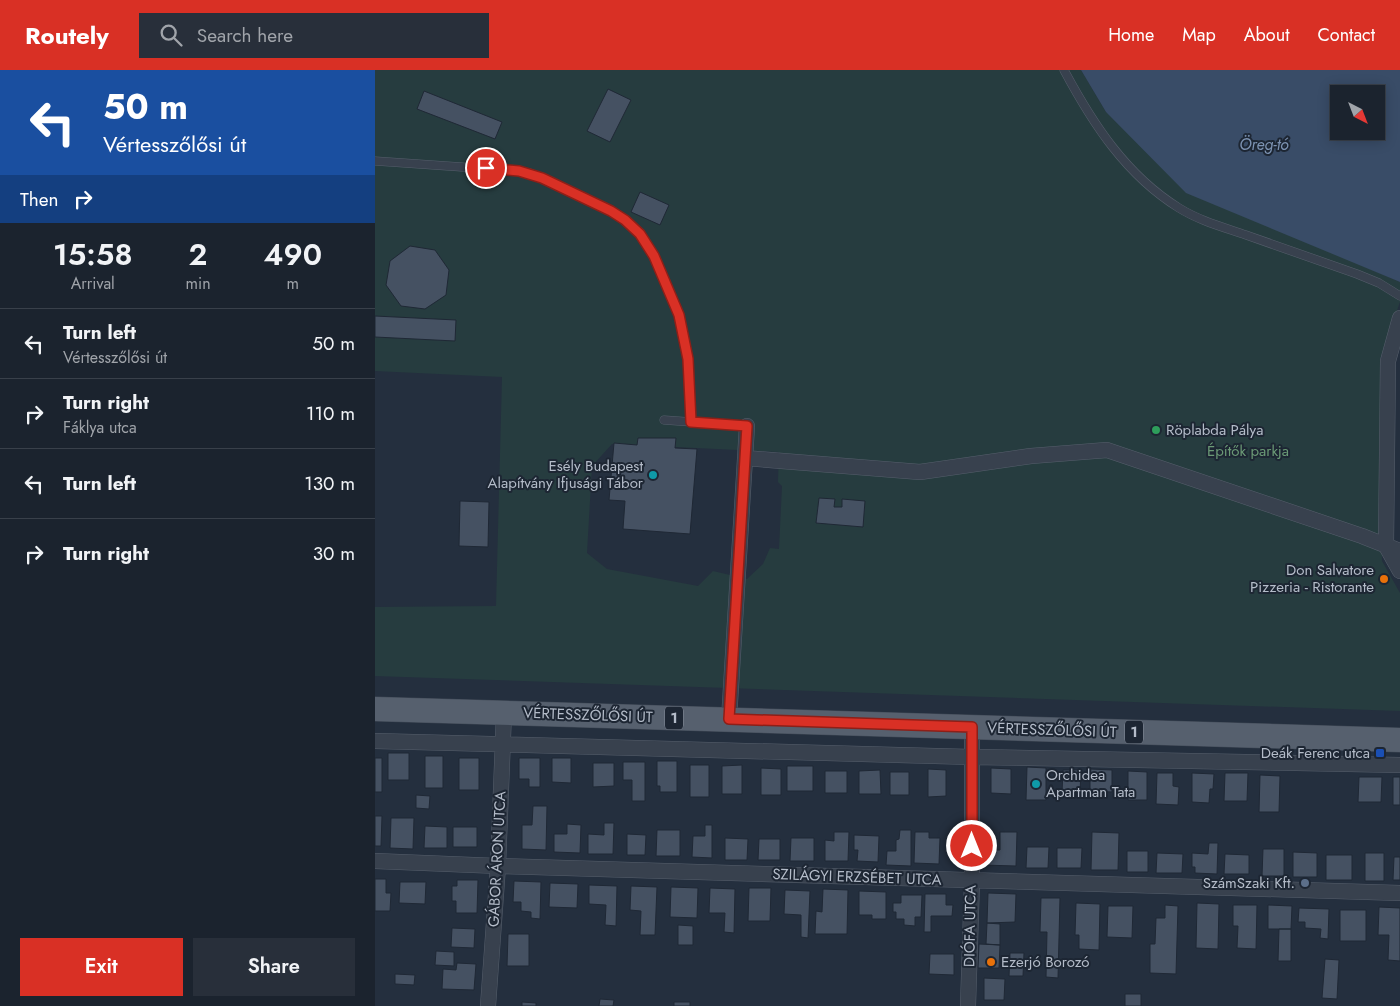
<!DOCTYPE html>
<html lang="en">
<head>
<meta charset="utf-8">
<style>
  :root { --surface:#1b232e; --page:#282f3a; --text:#f1f3f6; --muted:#a0a4aa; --line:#39404a; --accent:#d93025 }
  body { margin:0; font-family:Jost,sans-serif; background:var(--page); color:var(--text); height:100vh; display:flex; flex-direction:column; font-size:19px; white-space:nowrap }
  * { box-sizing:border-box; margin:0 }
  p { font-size:16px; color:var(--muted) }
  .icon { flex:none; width:28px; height:28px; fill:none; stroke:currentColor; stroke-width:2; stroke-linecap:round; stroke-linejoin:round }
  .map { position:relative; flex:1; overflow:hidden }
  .sheet { display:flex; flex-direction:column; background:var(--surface); width:375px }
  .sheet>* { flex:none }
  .guide { background:#1a4fa0; color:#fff; overflow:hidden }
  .needle { width:32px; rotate:138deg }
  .buttons { position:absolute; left:955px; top:15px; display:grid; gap:10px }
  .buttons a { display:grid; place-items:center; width:55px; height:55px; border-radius:0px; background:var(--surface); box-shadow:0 2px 12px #0003,0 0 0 1px var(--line); font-size:25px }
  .pin { position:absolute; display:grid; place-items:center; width:42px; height:42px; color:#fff; margin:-21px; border:2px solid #fff; border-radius:50%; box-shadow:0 1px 5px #0007 }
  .me { position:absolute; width:55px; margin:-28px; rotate:0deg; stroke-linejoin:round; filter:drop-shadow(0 0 4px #0008) }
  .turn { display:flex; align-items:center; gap:18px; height:105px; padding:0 20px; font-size:22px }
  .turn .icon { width:65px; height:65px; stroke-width:2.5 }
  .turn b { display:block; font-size:35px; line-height:42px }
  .then { display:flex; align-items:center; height:48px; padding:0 20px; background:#0003; gap:10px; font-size:19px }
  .eta { display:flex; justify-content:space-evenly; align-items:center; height:85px; text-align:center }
  .eta b { font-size:30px; font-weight:600; line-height:35px }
  .button { display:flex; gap:10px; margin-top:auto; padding:10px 20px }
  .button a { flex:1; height:58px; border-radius:0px; background:var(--accent); color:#fff; font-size:20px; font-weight:600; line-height:58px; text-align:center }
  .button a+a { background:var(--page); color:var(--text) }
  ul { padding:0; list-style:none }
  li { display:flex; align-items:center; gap:15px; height:70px; padding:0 20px; border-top:1px solid var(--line) }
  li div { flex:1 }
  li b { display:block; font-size:19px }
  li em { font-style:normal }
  header { display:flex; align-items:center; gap:30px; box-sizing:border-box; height:70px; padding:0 25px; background:var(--accent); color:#fff }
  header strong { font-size:24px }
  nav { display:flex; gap:28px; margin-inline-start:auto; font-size:18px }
  .search { width:350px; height:45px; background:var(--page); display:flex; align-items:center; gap:12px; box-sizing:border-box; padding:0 18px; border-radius:0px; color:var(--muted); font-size:19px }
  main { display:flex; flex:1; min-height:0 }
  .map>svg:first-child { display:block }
</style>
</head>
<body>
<header>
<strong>Routely</strong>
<div class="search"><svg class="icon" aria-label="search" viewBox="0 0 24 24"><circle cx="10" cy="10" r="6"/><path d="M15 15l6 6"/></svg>Search here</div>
<nav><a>Home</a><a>Map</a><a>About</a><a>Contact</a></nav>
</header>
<main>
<section class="sheet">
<div class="guide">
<div class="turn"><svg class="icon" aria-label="left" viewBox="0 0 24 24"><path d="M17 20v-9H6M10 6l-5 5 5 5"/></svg><div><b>50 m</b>Vértesszőlősi út</div></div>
<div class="then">Then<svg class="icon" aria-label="right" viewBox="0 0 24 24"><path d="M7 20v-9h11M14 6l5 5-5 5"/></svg></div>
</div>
<div class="eta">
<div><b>15:58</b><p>Arrival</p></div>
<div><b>2</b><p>min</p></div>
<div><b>490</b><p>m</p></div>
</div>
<ul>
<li><svg class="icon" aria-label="left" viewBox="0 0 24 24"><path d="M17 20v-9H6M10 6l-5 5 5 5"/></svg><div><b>Turn left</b><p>Vértesszőlősi út</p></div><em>50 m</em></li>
<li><svg class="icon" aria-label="right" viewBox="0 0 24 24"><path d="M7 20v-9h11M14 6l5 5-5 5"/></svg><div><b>Turn right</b><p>Fáklya utca</p></div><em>110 m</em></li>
<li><svg class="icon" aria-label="left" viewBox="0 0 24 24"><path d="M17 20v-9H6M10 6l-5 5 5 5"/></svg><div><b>Turn left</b></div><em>130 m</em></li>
<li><svg class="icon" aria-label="right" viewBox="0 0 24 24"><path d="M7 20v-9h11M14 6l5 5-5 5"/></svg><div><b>Turn right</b></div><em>30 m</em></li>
</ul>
<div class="button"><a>Exit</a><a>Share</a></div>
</section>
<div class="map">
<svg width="1025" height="936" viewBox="0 0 1025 936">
  <rect width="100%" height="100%" fill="#242f3e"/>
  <path fill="#263c3f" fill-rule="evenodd" d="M0 0H706L731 42 986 195 1025 212V232L1005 289 1007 491 1025 523V641L0 606V537L121 536 127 307 0 301ZM237 374 404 382 403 412 407 416 404 479 395 478 388 494 372 509 338 501 323 516 232 499 212 483 217 396Z"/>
  <path fill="#394c67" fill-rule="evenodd" d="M706 0H1025V212L811 123 731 42ZM964 24H1001V61H964Z"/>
  <path fill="#455162" stroke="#1f2835" d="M233 19 256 30 235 72 212 61Z
    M49 21 127 52 120 69 42 39Z
    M265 122 294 135 285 155 256 142Z
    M35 176 60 180 74 200 71 225 50 239 26 236 11 215 15 191Z
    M0 246 81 250 80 271 0 267Z
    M263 368H301L300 378 322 379 315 464 248 459 250 431 234 430 239 373 262 375Z
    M444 428 460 429 459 437H467V429L490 431 488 457 441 453Z
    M85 431 114 432 113 477 84 476Z
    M13 683H34V710H13Z
    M50 686H68V718H50Z
    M0 688H7V722H0Z
    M84 688H104V720H84Z
    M144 688H165V717H154V709H144Z
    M177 688H196V713L177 712Z
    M282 691H302V722H285V716H282Z
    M248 692H270V731H257V710H248Z
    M218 693H239V716L218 717Z
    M315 695H334V727H315Z
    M367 695V724H347V696Z
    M412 696H438V721H412Z
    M652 697 671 698V730H651Z
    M386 698 406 699V725H386Z
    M616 698 636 699V724L616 723Z
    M553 699 571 700V726L553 727Z
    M715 699 737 700V722L715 721Z
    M505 700 506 724H484V701Z
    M688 700H706L705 723H687Z
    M450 701H472V723H450Z
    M753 701 772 702V730H753Z
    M515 702H534V725H515Z
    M782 703H798V716L804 717 803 735 781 734Z
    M817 703 839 704 838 719H835L834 733 817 732Z
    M850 703H873L872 731H849Z
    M885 705 905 706 904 742H884Z
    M984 707H1007L1006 732H983Z
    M1018 707H1025V735H1018Z
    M41 725 55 726 54 739 41 738Z
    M158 736H172L171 780 147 779V755H157Z
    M0 746H7L6 776H0Z
    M16 748H39L38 779 15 778Z
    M229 753H239L238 784H213V764L229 765Z
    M192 754 206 755 205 783 179 782V764H192Z
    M330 755H337V788L317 787 318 766H330Z
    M50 756 72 757V778H49Z
    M78 757H102V777H78Z
    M282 760H305V786H281Z
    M525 760H536V796L511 795 512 781H521V770L524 769Z
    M459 762H474L473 791H450V770L459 771Z
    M540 762H554V768H565L564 794 539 793Z
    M625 762H642L641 796 607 795V780H625Z
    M717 762 744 763 743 800H716Z
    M252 764 271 765 270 785H252Z
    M479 765 504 766 503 792 482 791 483 780H479Z
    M350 768 373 769 372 790H350Z
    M416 768H439V791H415Z
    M384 769H405V790H383Z
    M834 773H843L842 804 820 803V797H817V783L833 784Z
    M652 777H674L673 798H651Z
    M682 778H707L706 798H682Z
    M888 779H909V806H887Z
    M752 781H773V802H752Z
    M918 782 942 783V807H918Z
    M782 783 808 784 807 803H781Z
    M990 783H1009V811H990Z
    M850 784 874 785V804H849Z
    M951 785H977V810H951Z
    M1019 787H1025V810H1018Z
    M0 809H11V823H16L15 841H0Z
    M82 810H103L102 843H81V831H77V816H82Z
    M139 811 166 812 165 849 156 848V842L146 841V832H138Z
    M25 812H51L50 834 24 833Z
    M175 813 203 814 202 838 174 837Z
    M214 815 242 816 241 856 230 855 231 835 214 834Z
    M256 816 282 817 280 865H265L266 841 255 840Z
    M296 817 323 818 322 848 295 847Z
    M335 818 360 819 359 863 349 862 350 843H334Z
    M374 818H396L395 851H373Z
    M448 819 473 820 472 864H440L441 841 447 842Z
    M410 820 435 821 433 868 426 867V845L409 844Z
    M484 821 511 822V849H497V845H484Z
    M613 823 641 824 640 852 612 853Z
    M550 824H571V835H578L577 846H556V862H549Z
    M526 825H547L546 847H540V856L529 855V849H521V842H518V833H526Z
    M666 828H685L683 908 671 907 672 862H665Z
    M701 833 725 834 724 880 704 879V865H700Z
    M822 833 844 834 843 879 821 878Z
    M790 835 803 836 801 904 775 903V874H780L781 848H790Z
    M858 835H882L881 879 862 878 863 856H858Z
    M893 835 917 836 916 859H893Z
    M733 836H758L757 868 732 867Z
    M1004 837 1025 838V891L1013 890 1014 865H1003Z
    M924 838 954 839 953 869 945 868 946 859 930 858V852H923Z
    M965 840H991V871H965Z
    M612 853 625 854V875L611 874Z
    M303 855 318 856V875H303Z
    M77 858 100 859 99 878 76 877Z
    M904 859H916V891H903Z
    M133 864H154V896H132Z
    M604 874 625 875 624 898H603Z
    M61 881 79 882V896L60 895Z
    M635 883H649L648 906H634Z
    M555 884H579V905L554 904Z
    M950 889 964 890 962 929 947 928Z
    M82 893 101 894 99 920 67 919 68 899 81 900Z
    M20 904 40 905 39 915 20 914Z
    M609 908 630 909 629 930H609Z
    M750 924H766V936H750Z
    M225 929 239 930 238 936H224Z
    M147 932 161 933V936H147Z
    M299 932H315V936H299Z"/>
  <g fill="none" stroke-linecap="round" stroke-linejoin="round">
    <defs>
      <path id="lane" d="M689 0C718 54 751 105 804 138 825 151 848 157 871 165 908 178 945 191 982 204L1004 213 1025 226
        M0 91 130 100 155 103 236 141 250 150 265 164 272 174 285 199 304 245 313 289 316 352
        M289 350 372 356"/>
      <path id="street" d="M1025 248 1013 291 1011 476 1025 501
        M370 388 545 402 656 386 732 380 987 466 1025 481
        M354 649 372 356
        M0 671 597 687 1025 695
        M0 791 123 796 1025 823
        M113 936 123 796 129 643
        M593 936 597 811V657"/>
      <path id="primary" d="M0 639 1025 670"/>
    </defs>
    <use href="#lane" stroke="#565f6c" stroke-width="9"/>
    <use href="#street" stroke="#565f6c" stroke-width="16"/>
    <use href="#primary" stroke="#414a57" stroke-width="25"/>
    <use href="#lane" stroke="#38414e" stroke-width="8"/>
    <use href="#street" stroke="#38414e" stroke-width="15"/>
    <use href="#primary" stroke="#56606e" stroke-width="24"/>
  </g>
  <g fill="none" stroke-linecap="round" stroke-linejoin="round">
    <defs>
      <path id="route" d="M111 98 144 101 167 108 236 141 250 150 265 164 279 186 304 245 313 289 316 352 372 356 354 649 597 657V776"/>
    </defs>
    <use href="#route" stroke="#8d1f18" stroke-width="12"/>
    <use href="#route" stroke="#d93025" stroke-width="9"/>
  </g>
  <circle fill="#2e9e5b" stroke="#1d2633" stroke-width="2" cx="781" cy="360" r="5"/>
  <g fill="#0f9aa8" stroke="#1d2633" stroke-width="2">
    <circle cx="278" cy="405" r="5"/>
    <circle cx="661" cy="714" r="5"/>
  </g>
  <g fill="#e8710a" stroke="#1d2633" stroke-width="2">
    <circle cx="1009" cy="509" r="5"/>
    <circle cx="616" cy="892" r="5"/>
  </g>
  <rect fill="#1a4fb4" stroke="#1d2633" stroke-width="2" x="1000" y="678" width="10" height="10" rx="2.5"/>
  <circle fill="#5c6f8a" stroke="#1d2633" stroke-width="2" cx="930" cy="813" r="5"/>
  <g text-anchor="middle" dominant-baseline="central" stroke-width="4" stroke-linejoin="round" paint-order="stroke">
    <g fill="#1d2633" stroke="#878f9c" stroke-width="1">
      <rect x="290" y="636.5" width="18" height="23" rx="4"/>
      <rect x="750" y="650.5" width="18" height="23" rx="4"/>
    </g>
    <g font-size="14" font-weight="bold" fill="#b4bcc9">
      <text x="299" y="648">1</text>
      <text x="759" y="662">1</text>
    </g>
    <g font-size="15" fill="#b4bcc9" stroke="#1d2633" text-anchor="end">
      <text x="791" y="360" text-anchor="start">Röplabda Pálya</text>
      <text x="268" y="396">Esély Budapest<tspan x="268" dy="17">Alapítvány Ifjusági Tábor</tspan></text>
      <text x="999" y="500">Don Salvatore<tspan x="999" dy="17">Pizzeria - Ristorante</tspan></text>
      <text x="995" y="683">Deák Ferenc utca</text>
      <text x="671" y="705" text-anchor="start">Orchidea<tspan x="671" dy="17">Apartman Tata</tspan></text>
      <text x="920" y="813">SzámSzaki Kft.</text>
      <text x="626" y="892" text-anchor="start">Ezerjó Borozó</text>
    </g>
    <g font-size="15" fill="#6b9a76" stroke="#1d2633">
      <text x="873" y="381">Építők parkja</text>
    </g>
    <g font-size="15" fill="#b4bcc9" stroke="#1d2633">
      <text transform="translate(213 645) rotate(2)">VÉRTESSZŐLŐSI ÚT</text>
      <text transform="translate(677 660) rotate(2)">VÉRTESSZŐLŐSI ÚT</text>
      <text transform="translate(122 789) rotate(-87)">GÁBOR ÁRON UTCA</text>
      <text transform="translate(482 807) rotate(2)">SZILÁGYI ERZSÉBET UTCA</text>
      <text transform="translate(595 856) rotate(-89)">DIÓFA UTCA</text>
    </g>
    <g font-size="16" font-style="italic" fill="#7c92b1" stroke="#1d2633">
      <text x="889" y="74">Öreg-tó</text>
    </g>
  </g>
</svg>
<div class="buttons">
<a><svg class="needle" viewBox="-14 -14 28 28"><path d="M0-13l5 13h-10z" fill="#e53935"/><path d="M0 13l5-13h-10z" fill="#a0a4aa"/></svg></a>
</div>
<div class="pin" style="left:111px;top:98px;background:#d93025"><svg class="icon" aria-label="arrive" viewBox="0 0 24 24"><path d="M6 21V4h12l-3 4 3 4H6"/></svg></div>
<svg class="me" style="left:597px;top:776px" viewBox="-20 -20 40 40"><circle r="17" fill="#d93025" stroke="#fff" stroke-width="3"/><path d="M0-11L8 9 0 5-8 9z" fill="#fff"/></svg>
</div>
</main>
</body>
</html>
